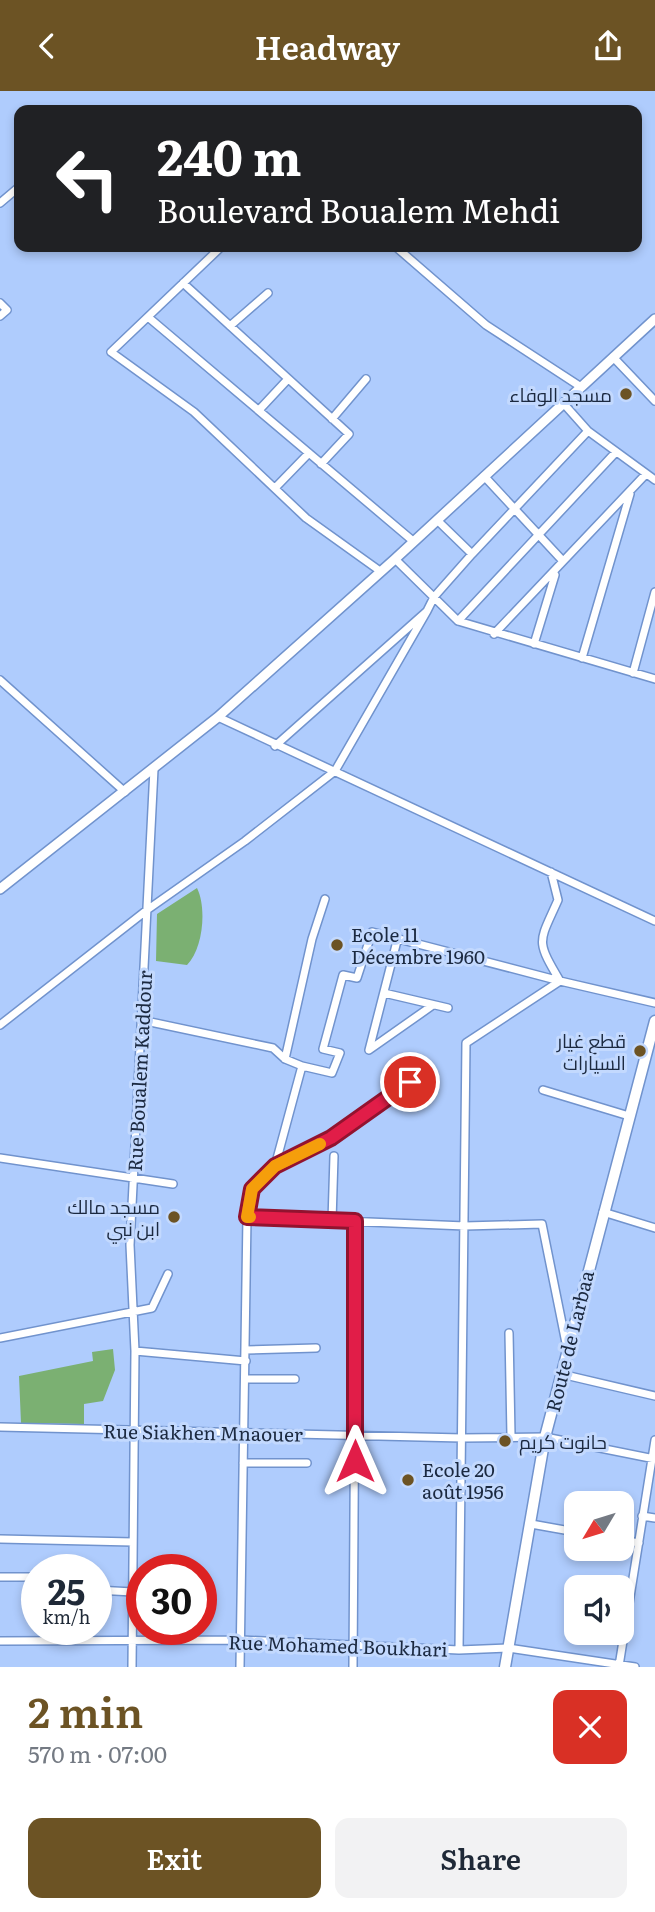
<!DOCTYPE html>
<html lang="en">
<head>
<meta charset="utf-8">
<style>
  :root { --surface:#fff; --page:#f2f2f3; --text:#1f2937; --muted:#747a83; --accent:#6c5324 }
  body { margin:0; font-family:Literata,Cairo,serif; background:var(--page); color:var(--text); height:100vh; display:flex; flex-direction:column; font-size:26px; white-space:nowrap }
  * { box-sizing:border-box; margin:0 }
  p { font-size:23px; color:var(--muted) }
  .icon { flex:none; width:38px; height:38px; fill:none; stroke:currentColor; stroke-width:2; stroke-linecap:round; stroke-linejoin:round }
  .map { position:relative; height:1576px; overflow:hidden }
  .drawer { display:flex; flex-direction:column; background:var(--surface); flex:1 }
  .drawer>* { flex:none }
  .guide { position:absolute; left:14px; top:14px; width:628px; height:147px; border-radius:14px; box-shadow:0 4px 10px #0003; background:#202124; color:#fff; overflow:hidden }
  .needle { width:46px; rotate:232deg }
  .controls { position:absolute; left:564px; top:1400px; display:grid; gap:14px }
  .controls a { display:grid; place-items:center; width:70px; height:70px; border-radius:14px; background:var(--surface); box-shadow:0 4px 10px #0003; font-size:35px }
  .speed { position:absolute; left:21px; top:1463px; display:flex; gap:14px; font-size:35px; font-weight:700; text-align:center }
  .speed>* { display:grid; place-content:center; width:91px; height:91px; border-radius:50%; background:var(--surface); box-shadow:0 4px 10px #0003; line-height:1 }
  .speed small { font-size:18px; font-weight:400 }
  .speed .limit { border:10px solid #d22; background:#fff; color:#111 }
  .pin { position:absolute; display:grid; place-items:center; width:60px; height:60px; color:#fff; margin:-30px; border:4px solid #fff; border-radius:50%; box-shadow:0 2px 7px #0007 }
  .me { position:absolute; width:77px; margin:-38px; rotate:0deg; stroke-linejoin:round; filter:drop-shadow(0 0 5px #0008) }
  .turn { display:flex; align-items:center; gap:24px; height:147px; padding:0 28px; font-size:32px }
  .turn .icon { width:91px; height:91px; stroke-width:2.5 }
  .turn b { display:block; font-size:49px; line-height:60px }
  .round { display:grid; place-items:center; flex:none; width:74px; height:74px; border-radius:14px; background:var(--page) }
  .headline { display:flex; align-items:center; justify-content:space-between; height:119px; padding:0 28px }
  h1 { font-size:42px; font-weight:600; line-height:52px; color:var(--accent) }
  .cta { display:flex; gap:14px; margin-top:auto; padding:14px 28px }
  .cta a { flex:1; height:80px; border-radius:14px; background:var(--accent); color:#fff; font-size:28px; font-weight:600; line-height:80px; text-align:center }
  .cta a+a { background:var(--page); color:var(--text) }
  header { display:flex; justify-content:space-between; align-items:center; height:91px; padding:0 28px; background:var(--accent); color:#fff; font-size:32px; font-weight:600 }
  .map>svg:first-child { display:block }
</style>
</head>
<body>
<header><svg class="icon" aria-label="back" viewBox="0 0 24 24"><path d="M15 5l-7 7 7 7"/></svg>Headway<svg class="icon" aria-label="share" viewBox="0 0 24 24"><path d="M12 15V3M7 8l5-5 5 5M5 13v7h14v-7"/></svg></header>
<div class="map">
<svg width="655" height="1576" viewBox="0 0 655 1576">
  <rect width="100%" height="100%" fill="#afccfd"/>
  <path fill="#7bb072" d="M197 797C207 817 203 858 187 874L156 870 157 823Z
    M113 1258 115 1279 103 1310 84 1313V1333L21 1332 19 1285 93 1270 92 1261Z"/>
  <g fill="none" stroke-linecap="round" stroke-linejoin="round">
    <defs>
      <path id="minor" d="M0 112 19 96
        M396 156 486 234 581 296
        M220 157 111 261 194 321 306 427 380 480
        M183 192 349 343 321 373
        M0 212 7 219 0 225
        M148 226 413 450
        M230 235 268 202
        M613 266 655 310
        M564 313 588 340 655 389
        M260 318 288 288
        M332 328 366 288
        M484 385 562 469
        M276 396 309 362
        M437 429 472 463
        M395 468 458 530 655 588
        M458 530 615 362
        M494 543 645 384
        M534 553 555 484
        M582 567 630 403
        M633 582 655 501
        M0 589 125 701
        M218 626 655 830
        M275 655 427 520 434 506 472 463 588 340
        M551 781 558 809C539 852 535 848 560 890L655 912
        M397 850 369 959 433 914
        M384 902 448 917
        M141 929 273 957 285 968 302 975 275 1075
        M0 934 147 819 245 750 335 680 427 520
        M285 968 312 848 325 808
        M302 975 332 982 340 962 323 958 343 884 357 887 372 841 560 890
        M543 999 629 1025
        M0 1067 173 1093
        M603 1121 655 1137
        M247 1126 465 1135 542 1133 567 1257
        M332 1130 334 1065
        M509 1242 511 1345
        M0 1247 152 1217 168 1183
        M246 1259 316 1257
        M135 1260 246 1270
        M561 1283 655 1305
        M245 1288H295
        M0 1336 462 1347 545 1346 655 1368
        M243 1372H307
        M642 1425 655 1427
        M531 1433 576 1441
        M0 1448 133 1451
        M621 1449 639 1452
        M0 1486H37
        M96 1499 133 1501
        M0 1550 241 1549 459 1559 508 1557 635 1576
        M459 1559 466 952 560 890
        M619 1575 655 1349
        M132 1576 135 1260 130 1154 154 678
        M240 1576 247 1126 252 1098 275 1075 331 1047 430 977
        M353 1576 356 1130"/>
      <path id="tertiary" d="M0 798 218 626 395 468 655 228"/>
      <path id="secondary" d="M505 1576 545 1346 655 930"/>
    </defs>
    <use href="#minor" stroke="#7193cd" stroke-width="10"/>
    <use href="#tertiary" stroke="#7193cd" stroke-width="12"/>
    <use href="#secondary" stroke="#7193cd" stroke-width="13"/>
    <use href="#minor" stroke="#fff" stroke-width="7"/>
    <use href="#tertiary" stroke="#fff" stroke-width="9"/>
    <use href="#secondary" stroke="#fff" stroke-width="10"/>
  </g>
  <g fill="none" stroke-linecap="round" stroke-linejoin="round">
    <defs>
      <path id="route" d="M355 1370V1130L247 1126 252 1098 275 1075 331 1047 410 991"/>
    </defs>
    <use href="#route" stroke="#92132f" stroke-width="18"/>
    <use href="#route" stroke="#e11d48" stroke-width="12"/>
    <path stroke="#f59e0b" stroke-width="12" d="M250 1126H247L252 1098 275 1075 320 1053"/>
  </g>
  <g fill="#6c5324" stroke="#c3d9fe" stroke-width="2.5">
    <circle cx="626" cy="303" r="7"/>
    <circle cx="337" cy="854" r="7"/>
    <circle cx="640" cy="960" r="7"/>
    <circle cx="174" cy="1126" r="7"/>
    <circle cx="505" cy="1350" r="7"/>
    <circle cx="408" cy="1389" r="7"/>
  </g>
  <g text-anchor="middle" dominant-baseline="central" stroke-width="6" stroke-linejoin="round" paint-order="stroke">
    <g font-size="19" fill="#1b2940" stroke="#c3d9fe" text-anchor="end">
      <text x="612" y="303">مسجد الوفاء</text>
      <text x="351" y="843" text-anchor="start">Ecole 11<tspan x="351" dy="22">Décembre 1960</tspan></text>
      <text x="626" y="949">قطع غيار<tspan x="626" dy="22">السيارات</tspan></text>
      <text x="160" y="1115">مسجد مالك<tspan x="160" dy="22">ابن نبي</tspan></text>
      <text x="519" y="1350" text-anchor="start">حانوت كريم</text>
      <text x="422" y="1378" text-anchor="start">Ecole 20<tspan x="422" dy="22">août 1956</tspan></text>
    </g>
    <g font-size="19" fill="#1b2940" stroke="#c3d9fe">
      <text transform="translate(139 980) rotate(-87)">Rue Boualem Kaddour</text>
      <text transform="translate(569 1250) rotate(-76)">Route de Larbaa</text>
      <text transform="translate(203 1341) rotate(1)">Rue Siakhen Mnaouer</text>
      <text transform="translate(338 1554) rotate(2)">Rue Mohamed Boukhari</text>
    </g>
  </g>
</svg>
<div class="controls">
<a><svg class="needle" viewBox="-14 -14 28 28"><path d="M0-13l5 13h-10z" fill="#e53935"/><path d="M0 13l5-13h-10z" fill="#747a83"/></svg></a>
<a><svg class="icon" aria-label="sound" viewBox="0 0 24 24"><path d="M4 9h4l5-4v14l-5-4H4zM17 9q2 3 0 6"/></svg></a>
</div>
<div class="speed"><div>25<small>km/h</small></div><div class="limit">30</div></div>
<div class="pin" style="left:410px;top:991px;background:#d93025"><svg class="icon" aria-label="arrive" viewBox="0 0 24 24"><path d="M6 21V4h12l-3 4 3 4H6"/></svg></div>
<svg class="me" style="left:355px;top:1370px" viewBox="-20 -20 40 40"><path d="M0-17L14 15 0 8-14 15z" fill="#e11d48" stroke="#fff" stroke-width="4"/></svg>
<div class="guide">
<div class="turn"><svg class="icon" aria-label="left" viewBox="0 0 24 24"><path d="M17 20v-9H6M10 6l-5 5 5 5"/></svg><div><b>240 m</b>Boulevard Boualem Mehdi</div></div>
</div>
</div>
<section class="drawer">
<div class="headline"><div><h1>2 min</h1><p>570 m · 07:00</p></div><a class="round" style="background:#d93025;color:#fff"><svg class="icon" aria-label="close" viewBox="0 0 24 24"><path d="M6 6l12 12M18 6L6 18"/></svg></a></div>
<div class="cta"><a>Exit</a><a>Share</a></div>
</section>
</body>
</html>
